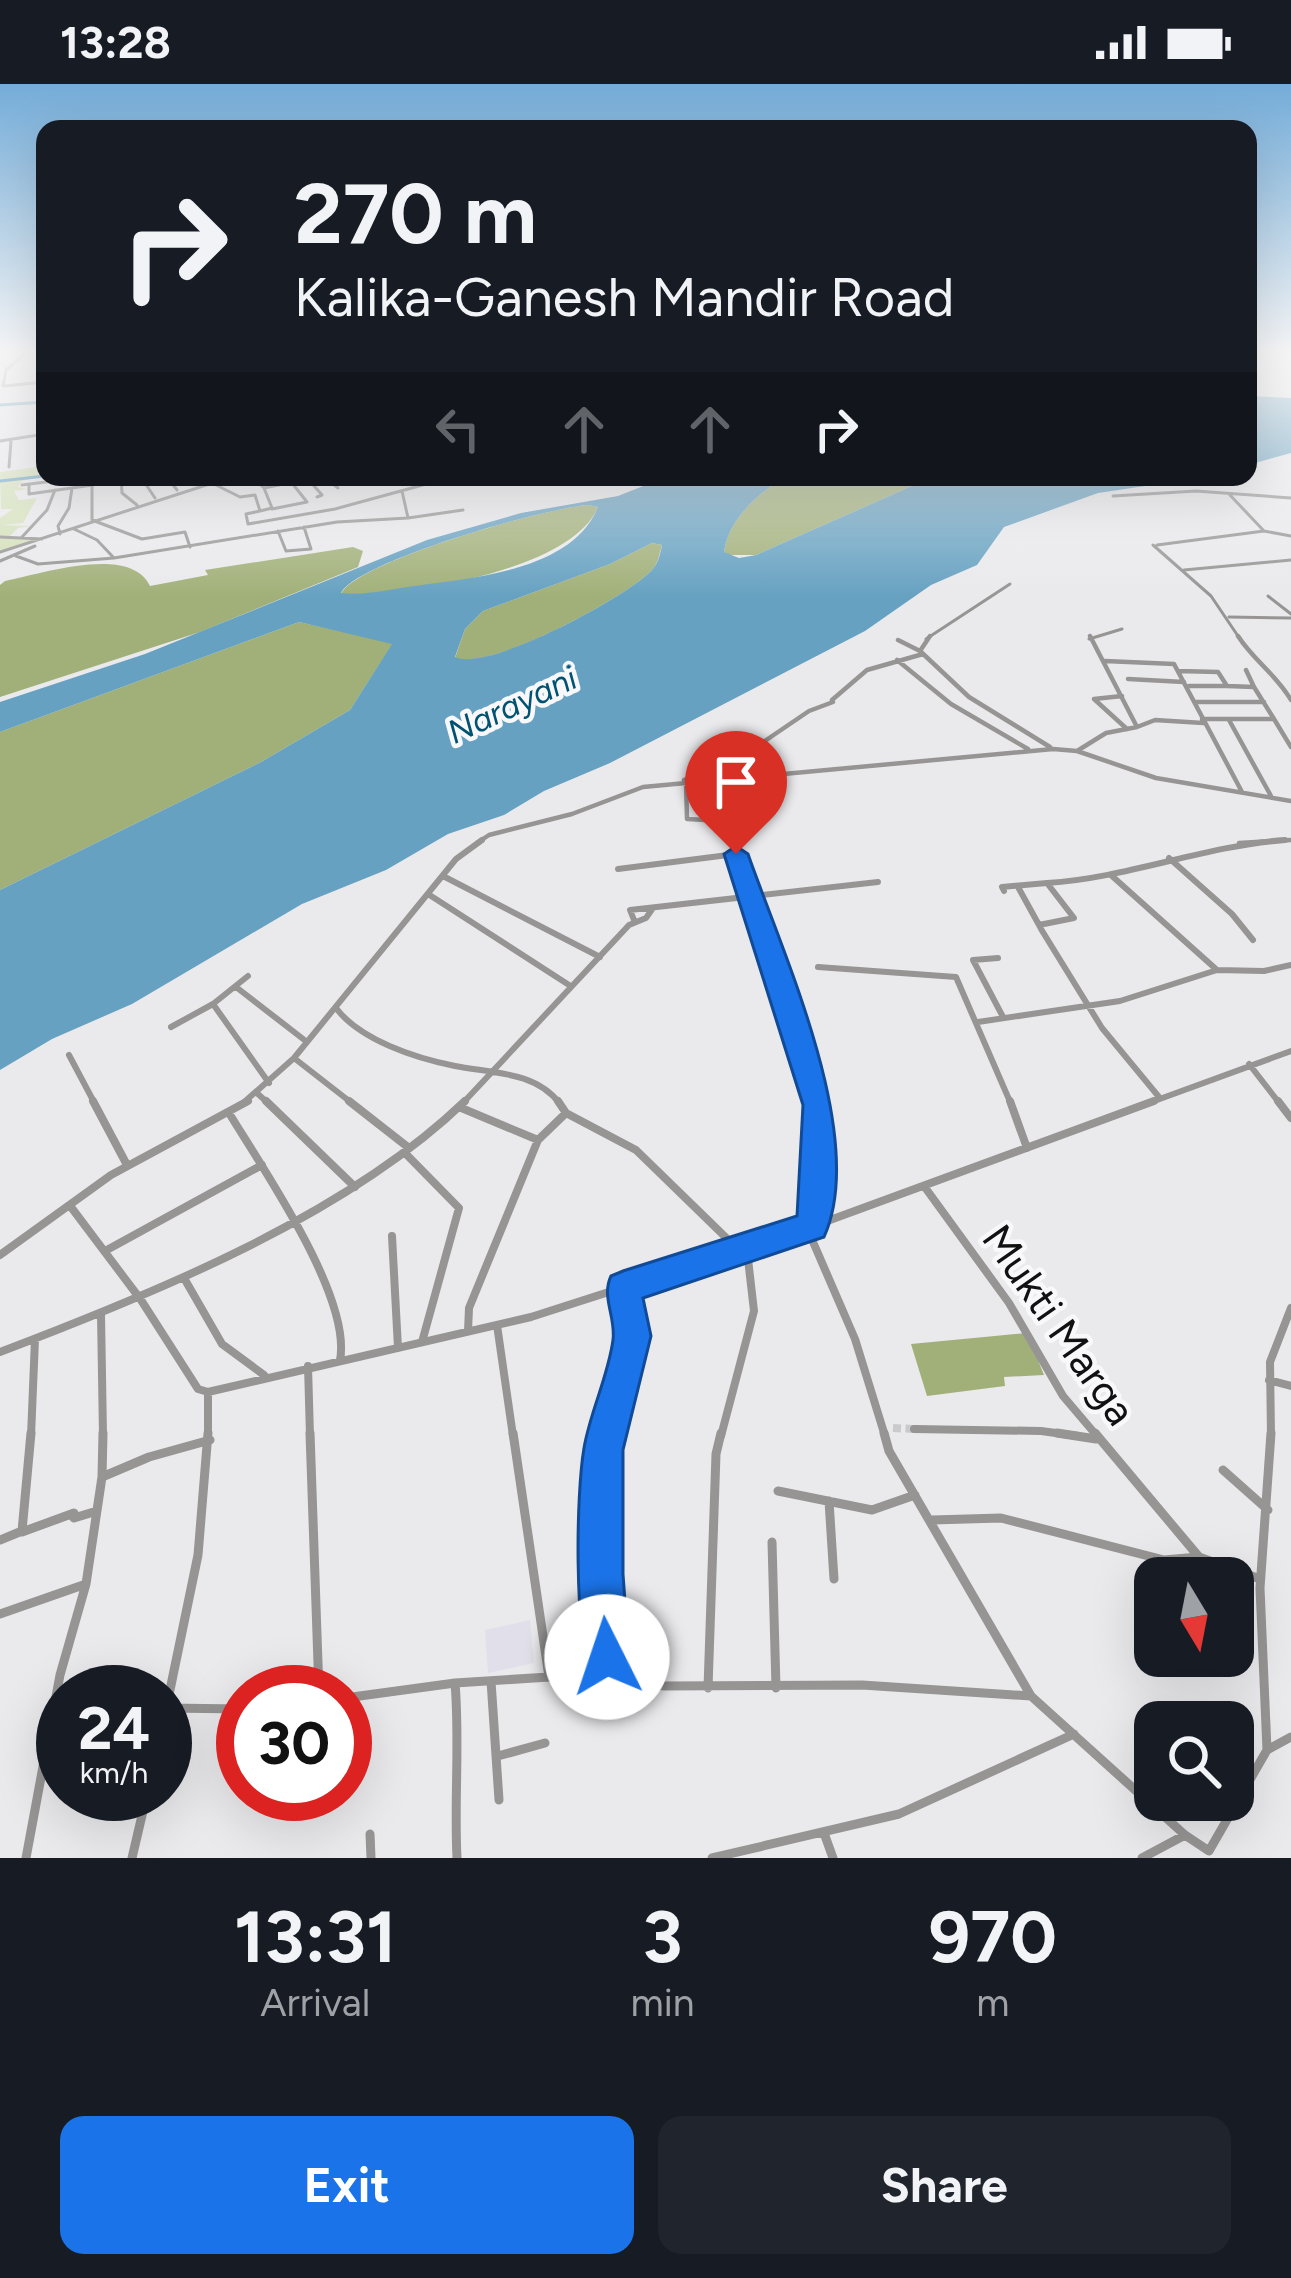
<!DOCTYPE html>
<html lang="en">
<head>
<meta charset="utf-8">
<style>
  :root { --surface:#171b24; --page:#20242c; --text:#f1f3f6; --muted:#9ea1a6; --accent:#1a73e8 }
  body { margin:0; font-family:Figtree,sans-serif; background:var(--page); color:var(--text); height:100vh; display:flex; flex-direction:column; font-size:45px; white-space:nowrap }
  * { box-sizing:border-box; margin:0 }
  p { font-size:39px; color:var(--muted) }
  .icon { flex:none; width:66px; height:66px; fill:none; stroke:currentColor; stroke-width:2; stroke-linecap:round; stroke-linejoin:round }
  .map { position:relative; height:1774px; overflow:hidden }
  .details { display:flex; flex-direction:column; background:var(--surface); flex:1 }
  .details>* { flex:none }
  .guide { position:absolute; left:36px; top:36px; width:1221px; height:366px; border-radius:24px; box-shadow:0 12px 48px #0002; background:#171b24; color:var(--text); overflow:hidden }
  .needle { width:78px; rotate:170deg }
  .controls { position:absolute; left:1134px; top:1473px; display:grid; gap:24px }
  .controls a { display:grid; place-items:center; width:120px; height:120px; border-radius:24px; background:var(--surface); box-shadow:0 12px 48px #0002; font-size:60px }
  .speed { position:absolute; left:36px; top:1581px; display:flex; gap:24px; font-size:60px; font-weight:700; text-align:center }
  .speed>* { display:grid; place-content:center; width:156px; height:156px; border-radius:50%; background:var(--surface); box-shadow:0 12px 48px #0002; line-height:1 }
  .speed small { font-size:30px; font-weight:400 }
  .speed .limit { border:18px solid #d22; background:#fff; color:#111 }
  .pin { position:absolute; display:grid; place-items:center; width:102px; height:102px; color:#fff; margin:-123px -51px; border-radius:50% 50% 50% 0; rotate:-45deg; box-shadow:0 0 12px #0007 }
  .pin .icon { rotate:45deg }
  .me { position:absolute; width:132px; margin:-66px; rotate:356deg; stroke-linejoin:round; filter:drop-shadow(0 0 9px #0008) }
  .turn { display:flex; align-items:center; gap:42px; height:252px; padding:0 60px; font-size:54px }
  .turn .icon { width:156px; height:156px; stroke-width:2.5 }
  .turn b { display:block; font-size:84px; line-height:102px }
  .lanes { display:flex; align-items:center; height:114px; padding:0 60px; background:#0003; justify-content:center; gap:60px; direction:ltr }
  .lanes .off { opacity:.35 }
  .eta { display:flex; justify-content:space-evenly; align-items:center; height:204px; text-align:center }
  .eta b { font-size:72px; font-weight:700; line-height:84px }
  .primary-button { display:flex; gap:24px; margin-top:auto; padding:24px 60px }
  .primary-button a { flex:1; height:138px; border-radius:24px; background:var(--accent); color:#fff; font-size:48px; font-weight:700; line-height:138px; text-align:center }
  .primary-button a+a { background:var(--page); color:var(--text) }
  .status { display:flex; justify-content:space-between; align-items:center; height:84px; padding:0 60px; background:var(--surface); direction:ltr }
  .status svg { height:33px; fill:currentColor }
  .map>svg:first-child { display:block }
</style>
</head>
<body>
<div class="status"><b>13:28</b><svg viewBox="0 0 49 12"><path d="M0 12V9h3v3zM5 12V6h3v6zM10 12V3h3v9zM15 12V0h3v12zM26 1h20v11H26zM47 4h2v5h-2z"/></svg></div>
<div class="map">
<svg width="1291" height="1774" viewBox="0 0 1291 1774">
  <rect width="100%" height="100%" fill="#eaeaed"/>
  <path fill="#e1dfe9" d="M530 1536 534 1579 488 1589 485 1546Z"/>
  <path fill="#d4e0b8" d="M45 382V392L22 397 18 403 28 405 14 407 19 416 37 414 23 439 2 441 32 442 18 444 9 453 40 456 0 467V434L13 425H1L0 388Z"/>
  <path fill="#a1b078" d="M783 393H932L756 471H728L724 468C729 434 757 412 783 393Z
    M588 421 598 423C572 487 403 513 341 510 357 477 546 424 588 421Z
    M652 459 662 461C659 471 658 480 651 487 625 514 486 589 455 574L465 545 483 527 610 480Z
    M353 463 363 467 358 483 200 548 0 613V501L5 497C42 490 130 460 150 502L208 491 205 486Z
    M299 538 393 559 350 626 261 678 0 806V648Z
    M1027 1249 1044 1291 1004 1293 1005 1302 927 1312 911 1260Z"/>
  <path fill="#66a1c1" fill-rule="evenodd" d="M1248 312 1291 314V369L1248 381Z
    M666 393H783C757 412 729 434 724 468L739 474 756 471 932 393H1206L1098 409 1004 443 977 481 931 501 865 547 610 679 544 707 504 731 448 750 386 786 302 820 132 920 52 955 0 986V806L261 678 350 626 392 560 299 538 0 648V618L145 570 427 456 521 429 618 412ZM588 421 598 423C572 487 474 493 415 502 391 505 364 512 341 509 358 477 546 424 588 421ZM652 459 662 461C660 471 658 480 651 487 625 514 486 589 455 573L465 545 483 527 610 480Z"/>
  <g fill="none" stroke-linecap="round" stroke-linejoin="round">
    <path stroke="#66a1c1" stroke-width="3" d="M0 321 45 318
      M0 397 45 392"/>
    <path stroke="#cac9cc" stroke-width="8" stroke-dasharray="8 4.5" stroke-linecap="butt" d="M893 1344 914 1345"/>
    <path stroke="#969594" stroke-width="3" d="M3 302 6 286 29 266
      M4 302 45 298
      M0 357 45 350
      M9 383 11 357
      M92 393V436L142 455 185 448 190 463
      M121 393 122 409 137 421
      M141 393 155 414
      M167 393 177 406
      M252 393 264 404 318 393
      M324 393 338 404
      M308 395 322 411 317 413
      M452 395 460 400 478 396
      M210 398 240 413 255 411 260 427 246 430 248 440
      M29 400V410L93 401
      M22 401 85 393
      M1229 410 1264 447
      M1113 412 1196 407 1291 414
      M272 425 307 418 292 399
      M260 427 272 424 264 404
      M408 434 463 426
      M248 440 335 425 452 393
      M278 447 286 467 311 465 304 443
      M60 450 58 442 69 424 72 404
      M0 453 42 455
      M22 453 47 426 55 406
      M1153 461 1211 512 1240 555
      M1157 461 1264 447 1291 452
      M0 468 231 393
      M16 472 38 480 114 474 97 456 74 445
      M114 474 337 438 408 434 402 407
      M0 477 35 462
      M1184 486 1291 476
      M1268 512 1291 530
      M1229 533 1291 534
      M926 555 1010 500
      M1089 555 1122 545"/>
    <path stroke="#969594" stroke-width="4.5" d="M930 552 920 567 969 613 1050 663
      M1238 552C1254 577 1276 590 1291 616
      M898 556 920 567
      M897 576 951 620 1028 665
      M1105 577 1174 580 1242 708
      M1246 586 1254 603
      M1178 587 1218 588 1227 602 1254 603 1274 635H1202
      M1128 595 1184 598
      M1189 602H1227
      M1122 612 1094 615 1127 645
      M832 616 867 586 923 570
      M1195 618H1264
      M1274 635 1291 663
      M1229 636 1271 712
      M1137 643 1155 636 1203 639
      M1077 667 1106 649 1137 643 1090 552
      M684 696 750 667 809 627 833 618
      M686 698 687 735 724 737 732 759
      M477 759 489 751 572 730 643 703 1053 665 1077 667 1156 694 1291 717
      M1239 759 1291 756"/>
    <path stroke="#969594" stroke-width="6" d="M731 756 818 1020
      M1169 774 1232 830 1253 856
      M618 785 736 770
      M443 792 600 873
      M1112 792 1217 886
      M1018 803 1039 841
      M1004 807 1002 803 1047 799
      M428 810 569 901
      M634 836 630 826 878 798
      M998 874 973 876 1003 933
      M818 883 956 893 1011 1020
      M236 903 307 958
      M213 920 269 999
      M336 924C360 956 415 974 455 982 490 989 536 987 560 1020
      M978 938 1120 917 1217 886 1264 887 1291 881
      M171 943 213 920 248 892
      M69 971 95 1020
      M294 974 353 1020
      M1249 980 1280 1020
      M258 1010 269 1020
      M1159 1013 1102 944 1041 845 1039 841 1074 834 1047 799C1128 794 1203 762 1285 756
      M242 1020 294 974 456 775 482 756
      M462 1020 629 841 646 834 653 824
      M1146 1020 1291 967"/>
    <path stroke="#969594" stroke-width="8" d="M93 1017 127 1081
      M266 1017 355 1103
      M349 1017 409 1064
      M558 1017 566 1029 636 1066 748 1175 754 1227 721 1352
      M1010 1017 1027 1064
      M1278 1017 1291 1034
      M459 1023 538 1056
      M229 1029C263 1085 352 1213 340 1276
      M404 1068 459 1124 422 1258
      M924 1102 1009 1219 1063 1312 1097 1352
      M71 1123 141 1216 198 1305 208 1308 531 1233 811 1143 1154 1017
      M812 1142 819 1085 817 1017
      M807 1144 855 1255 885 1352
      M392 1152 398 1264
      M105 1167 262 1081
      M0 1171 111 1091 248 1017
      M184 1194 222 1260 264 1291
      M101 1230 103 1352
      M497 1241 513 1352
      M468 1247 469 1224 538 1056 566 1029
      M0 1268C153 1210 346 1132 465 1017
      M308 1282 310 1352
      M1269 1296 1291 1302
      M208 1308V1352
      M914 1345 1041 1347 1078 1352
      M31 1352 35 1255
      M605 1352C612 1296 635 1264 623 1204
      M1271 1352 1270 1278 1291 1224"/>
    <path stroke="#969594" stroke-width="9" d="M310 1349 319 1608
      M513 1349 549 1593
      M884 1349 889 1367 1031 1612 1185 1751 1209 1767 1267 1666 1260 1504 1271 1349
      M1057 1349 1096 1355
      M1095 1349 1199 1473 1260 1495
      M1223 1386 1268 1426
      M102 1393 103 1349
      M778 1407 872 1426 915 1411
      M829 1417 834 1495
      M932 1436 1001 1434 1164 1476 1199 1473
      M22 1448 74 1429V1434L97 1427
      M0 1456 22 1447 31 1349
      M772 1458 776 1604
      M0 1530 86 1500
      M603 1595 607 1586 601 1420 605 1349
      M491 1597 499 1716
      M455 1599 549 1593 665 1602 862 1601 1031 1612
      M708 1604 716 1370 721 1349
      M345 1614 455 1599C460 1658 454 1715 457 1774
      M166 1624 243 1625
      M165 1630 198 1471 208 1349
      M1267 1666 1291 1653
      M498 1672 545 1659
      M824 1749 833 1774
      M370 1750 371 1774
      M26 1774 60 1591 86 1500 102 1393 149 1373 210 1356
      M132 1774 147 1710
      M712 1774 899 1730 1074 1650
      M1142 1774 1185 1751"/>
  </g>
  <linearGradient id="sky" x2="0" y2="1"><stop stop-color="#74acd8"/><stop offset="0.52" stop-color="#f6f6f7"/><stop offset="1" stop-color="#f6f6f7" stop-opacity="0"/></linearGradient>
  <rect width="1291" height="514" fill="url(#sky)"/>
  <path fill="#1a73e8" stroke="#114b97" stroke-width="3" d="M736 762 748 770C782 868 869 1054 824 1153L643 1214 651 1252 623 1366V1490L629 1573 623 1588 607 1595 591 1588C574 1547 576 1411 584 1364 590 1328 608 1293 613 1256 616 1233 601 1213 611 1192L623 1187 797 1132 803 1021 724 770Z"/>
  <g text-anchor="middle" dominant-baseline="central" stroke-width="9" stroke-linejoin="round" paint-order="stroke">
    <g font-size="33" font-style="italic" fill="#005272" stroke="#f8f7fa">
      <text transform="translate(512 621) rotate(-25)">Narayani</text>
    </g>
    <g font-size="42" fill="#121112" stroke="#f8f7fa">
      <text transform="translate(1059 1241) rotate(55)">Mukti Marga</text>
    </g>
  </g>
</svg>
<div class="controls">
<a><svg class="needle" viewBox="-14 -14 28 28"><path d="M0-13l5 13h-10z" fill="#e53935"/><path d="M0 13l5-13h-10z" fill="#9ea1a6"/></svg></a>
<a><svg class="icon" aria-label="search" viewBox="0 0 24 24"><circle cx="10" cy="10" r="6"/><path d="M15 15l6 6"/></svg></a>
</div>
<div class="speed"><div>24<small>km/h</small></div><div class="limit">30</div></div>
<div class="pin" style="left:736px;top:770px;background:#d93025"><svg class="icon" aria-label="arrive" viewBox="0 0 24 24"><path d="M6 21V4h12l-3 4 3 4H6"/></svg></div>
<svg class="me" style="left:607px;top:1573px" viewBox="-20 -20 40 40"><circle r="19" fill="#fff"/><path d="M0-13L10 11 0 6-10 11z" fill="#1a73e8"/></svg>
<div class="guide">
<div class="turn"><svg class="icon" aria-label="right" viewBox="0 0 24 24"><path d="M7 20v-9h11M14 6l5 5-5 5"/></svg><div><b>270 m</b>Kalika-Ganesh Mandir Road</div></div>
<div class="lanes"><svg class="icon off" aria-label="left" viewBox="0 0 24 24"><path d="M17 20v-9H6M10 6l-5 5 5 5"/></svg><svg class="icon off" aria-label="ahead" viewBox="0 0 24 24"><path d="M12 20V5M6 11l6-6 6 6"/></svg><svg class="icon off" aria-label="ahead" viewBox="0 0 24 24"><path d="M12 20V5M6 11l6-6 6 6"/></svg><svg class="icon" aria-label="right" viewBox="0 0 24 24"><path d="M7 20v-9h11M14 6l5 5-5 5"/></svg></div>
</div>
</div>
<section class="details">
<div class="eta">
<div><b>13:31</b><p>Arrival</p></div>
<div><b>3</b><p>min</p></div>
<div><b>970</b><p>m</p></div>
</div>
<div class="primary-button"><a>Exit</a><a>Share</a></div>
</section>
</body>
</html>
